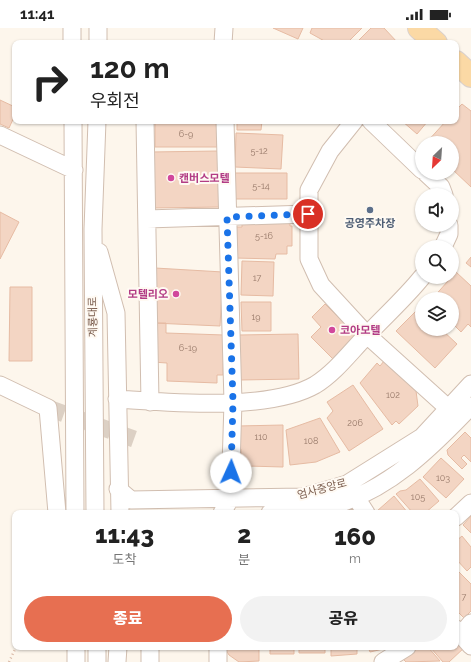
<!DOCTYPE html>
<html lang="ko">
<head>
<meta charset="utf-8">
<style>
  :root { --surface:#fff; --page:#f2f2f2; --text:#222; --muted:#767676; --accent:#e76f51 }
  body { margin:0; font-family:Raleway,"Noto Sans KR",sans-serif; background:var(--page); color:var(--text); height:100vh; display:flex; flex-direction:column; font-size:15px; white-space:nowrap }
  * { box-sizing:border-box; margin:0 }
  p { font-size:13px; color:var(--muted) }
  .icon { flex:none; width:22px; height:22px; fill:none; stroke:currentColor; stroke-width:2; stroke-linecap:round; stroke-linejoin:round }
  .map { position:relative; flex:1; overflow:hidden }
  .drawer { position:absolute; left:12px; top:482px; width:447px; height:140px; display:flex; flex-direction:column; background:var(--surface); border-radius:8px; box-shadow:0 1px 3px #0004 }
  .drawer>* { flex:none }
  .guide { position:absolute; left:12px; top:12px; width:447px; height:84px; border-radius:8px; box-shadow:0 1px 3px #0004; background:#fff; color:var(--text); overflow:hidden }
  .needle { width:26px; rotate:205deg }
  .fabs { position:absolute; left:415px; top:108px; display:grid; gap:8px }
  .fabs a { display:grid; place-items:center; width:44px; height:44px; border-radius:50%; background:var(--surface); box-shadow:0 1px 3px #0004; font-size:20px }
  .pin { position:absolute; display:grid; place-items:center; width:34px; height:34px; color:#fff; margin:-17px; border:2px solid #fff; border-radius:50%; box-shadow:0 1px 4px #0007 }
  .me { position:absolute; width:44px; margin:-22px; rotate:2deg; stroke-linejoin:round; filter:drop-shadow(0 0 3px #0008) }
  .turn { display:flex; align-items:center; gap:14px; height:84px; padding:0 12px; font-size:18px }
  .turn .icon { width:52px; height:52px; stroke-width:2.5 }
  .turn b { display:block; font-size:28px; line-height:34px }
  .eta { display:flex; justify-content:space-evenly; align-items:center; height:68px; text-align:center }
  .eta b { font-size:24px; font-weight:800; line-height:28px }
  .primary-button { display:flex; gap:8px; margin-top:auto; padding:8px 12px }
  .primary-button a { flex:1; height:46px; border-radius:24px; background:var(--accent); color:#fff; font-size:16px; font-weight:800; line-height:46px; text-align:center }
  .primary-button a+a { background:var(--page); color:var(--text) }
  .status { display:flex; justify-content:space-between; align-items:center; height:28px; padding:0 20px; background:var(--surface); direction:ltr }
  .status svg { height:11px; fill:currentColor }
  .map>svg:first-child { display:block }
</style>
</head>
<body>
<div class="status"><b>11:41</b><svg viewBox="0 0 49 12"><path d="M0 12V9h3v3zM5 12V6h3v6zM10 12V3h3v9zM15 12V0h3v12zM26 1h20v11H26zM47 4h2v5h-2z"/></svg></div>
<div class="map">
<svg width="471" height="634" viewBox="0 0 471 634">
  <rect width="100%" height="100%" fill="#fdf6ec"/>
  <path fill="#f3d5c3" stroke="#e6bba3" d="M273 0H303L298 11Z
    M312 0H362L347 15H328L310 5Z
    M371 0H384L398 15H356Z
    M0 72 15 79V87L9 100 0 96Z
    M462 76 471 83V159L452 141V115H426L446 93H456V82Z
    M155 93H217V119H155Z
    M237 93H262L261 102H237Z
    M402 93H428L417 106Z
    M236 105 283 107 281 141 235 139Z
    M218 123 220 179 152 180 151 124Z
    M235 145H287V171H235Z
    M0 184 19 194 0 231Z
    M290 189V198H292V218H287V226H276L275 231 235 230 236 199H242V192Z
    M471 229V239L466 235Z
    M242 233 274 234 273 268 241 267Z
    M155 240 223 244 220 298 153 295Z
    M456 244 471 258V299L468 296 461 304 452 295V271H432Z
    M10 259H32V333H9Z
    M241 274H271V303H242Z
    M325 276 356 307 333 331 311 309 321 299 312 289Z
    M419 280 422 283V301H441L457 316 435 340 396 303Z
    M153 295H166V305L224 307 223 347H217V355L167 353V335L152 334Z
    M298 306 299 351 240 352 239 307Z
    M384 333 416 363 418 378 399 396 396 393 392 397 360 355 377 335 380 338Z
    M353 357 383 401 349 423 327 390 333 383 327 374Z
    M320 390 340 424 316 434 290 437 286 402Z
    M283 397V439L247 438 241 434V421L237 420 238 398Z
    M465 404 471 410V434L464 427 461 430 467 436 462 441 448 427 447 422Z
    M441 430 464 451 446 470 423 449Z
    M420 451 439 473 425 485H413L396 466 400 463 406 462Z
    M394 468 408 485H377V483Z
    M471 488V505L463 497Z
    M462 508 471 519V539L467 543 456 531V513Z
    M458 543 471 556V583L464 590 456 582V545Z
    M456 609 465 619 449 634H443L430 619H456Z
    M224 619H259V633L239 634 229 627Z
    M270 619H294V626H270Z
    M299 619H325V625H299Z
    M331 619H357V626L331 628Z
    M368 619H392L370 624Z
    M417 619H428L440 633 406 634 403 631Z"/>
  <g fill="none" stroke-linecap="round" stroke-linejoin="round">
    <path stroke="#dcd0c4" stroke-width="17" stroke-dasharray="17 8" stroke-linecap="butt" d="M48 380 134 411"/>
    <defs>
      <path id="minor" d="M98 0V15
        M72 15V0
        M223 15 224 0
        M73 93 75 485
        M145 93 150 374
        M354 93 330 123 309 162V231L321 257 367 307 459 390
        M371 93 422 142
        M0 107 74 142
        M426 145 441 159 444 167
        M147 191 308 186
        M443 219 449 206V197
        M99 224 116 285 120 485
        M0 357 48 380 57 485
        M117 371C169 375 270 383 315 357 336 344 351 323 368 306 386 287 406 269 422 249
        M350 460 366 485
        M118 461 131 472 303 469 347 456 422 409 471 356
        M95 485 93 201 97 93
        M222 485 230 471 233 374 225 93
        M270 485C290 484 311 483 331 478 388 463 432 419 471 378
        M456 489 471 475
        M456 601 471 618
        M461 607 471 595
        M76 619V634
        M97 619V634
        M150 619V634
        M218 619V634
        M117 634 118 619
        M383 634 407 619"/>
      <path id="major" d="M419 0 436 15
        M456 34 471 48"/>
    </defs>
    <use href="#minor" stroke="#d1beb0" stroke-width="19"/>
    <use href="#major" stroke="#dad1cd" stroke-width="24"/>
    <path stroke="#d9b8a5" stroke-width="2.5" stroke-dasharray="1 3" stroke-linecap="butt" d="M9 634 16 619"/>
    <use href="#minor" stroke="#fff" stroke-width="17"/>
    <use href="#major" stroke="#fbd9a5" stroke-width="22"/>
  </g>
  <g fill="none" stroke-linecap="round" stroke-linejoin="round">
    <path stroke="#1a73e8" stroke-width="7" stroke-dasharray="0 12.6" d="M231 444 233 374 227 189 308 186"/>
  </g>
  <g fill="#d1479c" stroke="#fffaf3" stroke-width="1.5">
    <circle cx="171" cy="150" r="4"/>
    <circle cx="176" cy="266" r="4"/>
    <circle cx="332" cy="302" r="4"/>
  </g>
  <circle fill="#5c6f8a" stroke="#fffaf3" stroke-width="1.5" cx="370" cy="182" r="4"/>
  <g text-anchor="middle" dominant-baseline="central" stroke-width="4" stroke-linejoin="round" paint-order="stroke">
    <g font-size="9" fill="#987a6a">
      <text x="186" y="106">6-9</text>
      <text x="259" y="123">5-12</text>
      <text x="261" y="158">5-14</text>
      <text x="264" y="208">5-16</text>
      <text x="257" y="250">17</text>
      <text x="256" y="289">19</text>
      <text x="188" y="320">6-19</text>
      <text x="393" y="367">102</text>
      <text x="355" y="395">206</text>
      <text x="261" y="409">110</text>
      <text x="311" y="413">108</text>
      <text x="443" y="450">103</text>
      <text x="418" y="469">105</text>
      <text x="464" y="569">7</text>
    </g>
    <g font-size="11" font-weight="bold" fill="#b23c85" stroke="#fffaf3" text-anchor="start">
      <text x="179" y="150">캔버스모텔</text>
      <text x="168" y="266" text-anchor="end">모텔리오</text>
      <text x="340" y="302">코아모텔</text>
    </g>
    <g font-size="11" font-weight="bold" fill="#4e5e75" stroke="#fffaf3">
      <text x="370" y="195">공영주차장</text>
    </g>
    <g font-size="11" fill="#7a5c4d" stroke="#fffaf3">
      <text transform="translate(93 289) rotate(-91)">계룡대로</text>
      <text transform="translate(322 461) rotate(-15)">엄사중앙로</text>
    </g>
  </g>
</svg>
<div class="fabs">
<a><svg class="needle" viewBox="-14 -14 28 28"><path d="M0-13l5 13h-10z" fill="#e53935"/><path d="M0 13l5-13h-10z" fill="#767676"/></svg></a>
<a><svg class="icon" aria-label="sound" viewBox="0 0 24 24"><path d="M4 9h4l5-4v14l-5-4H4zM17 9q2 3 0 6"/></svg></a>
<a><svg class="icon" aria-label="search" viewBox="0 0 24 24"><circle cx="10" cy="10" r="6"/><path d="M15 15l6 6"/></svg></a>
<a><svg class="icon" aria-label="layers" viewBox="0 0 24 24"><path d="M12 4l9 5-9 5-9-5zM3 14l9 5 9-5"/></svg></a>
</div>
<div class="pin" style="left:308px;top:186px;background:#d93025"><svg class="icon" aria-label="arrive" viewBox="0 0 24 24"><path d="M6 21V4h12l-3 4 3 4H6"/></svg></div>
<svg class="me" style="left:231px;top:444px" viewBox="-20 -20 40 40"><circle r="19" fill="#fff"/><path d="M0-13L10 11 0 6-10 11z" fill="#1a73e8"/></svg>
<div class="guide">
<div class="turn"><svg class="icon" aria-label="right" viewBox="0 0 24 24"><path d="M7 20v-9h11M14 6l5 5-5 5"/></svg><div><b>120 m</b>우회전</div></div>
</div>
<section class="drawer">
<div class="eta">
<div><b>11:43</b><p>도착</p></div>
<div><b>2</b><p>분</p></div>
<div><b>160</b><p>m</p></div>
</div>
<div class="primary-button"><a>종료</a><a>공유</a></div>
</section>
</div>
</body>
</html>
